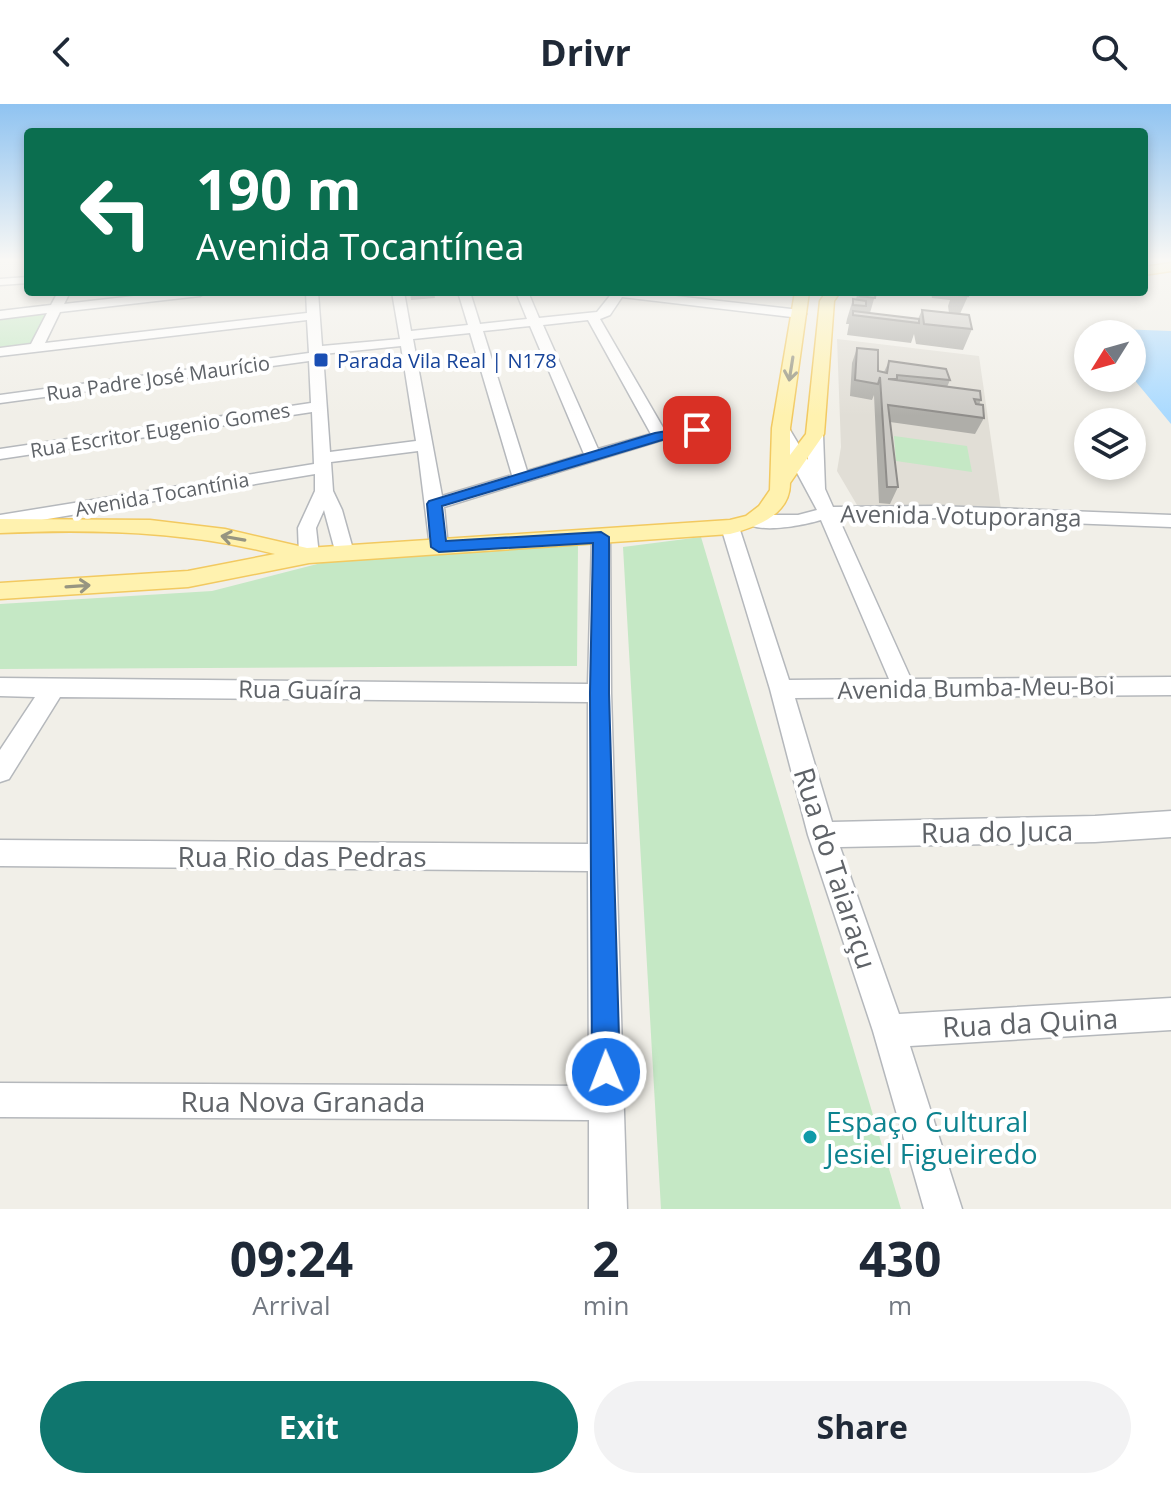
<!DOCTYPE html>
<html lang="en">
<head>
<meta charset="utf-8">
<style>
  :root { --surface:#fff; --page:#f2f2f3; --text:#1f2937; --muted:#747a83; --accent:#0f766e }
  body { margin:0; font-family:"Open Sans",sans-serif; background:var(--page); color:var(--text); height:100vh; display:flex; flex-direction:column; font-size:30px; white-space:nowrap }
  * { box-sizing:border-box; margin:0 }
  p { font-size:26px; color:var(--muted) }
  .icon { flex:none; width:44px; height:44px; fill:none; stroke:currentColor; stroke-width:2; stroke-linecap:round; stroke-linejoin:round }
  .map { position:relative; height:1105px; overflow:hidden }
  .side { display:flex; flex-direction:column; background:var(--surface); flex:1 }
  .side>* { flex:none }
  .top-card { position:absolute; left:24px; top:24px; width:1124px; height:168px; border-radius:8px; box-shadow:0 4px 12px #0003; background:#0b6e4f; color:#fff; overflow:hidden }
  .needle { width:52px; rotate:233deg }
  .buttons { position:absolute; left:1074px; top:216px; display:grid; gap:16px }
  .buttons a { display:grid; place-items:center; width:72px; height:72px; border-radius:50%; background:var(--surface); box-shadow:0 4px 12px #0003; font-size:40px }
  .pin { position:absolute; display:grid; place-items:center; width:68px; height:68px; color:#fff; margin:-34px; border-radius:16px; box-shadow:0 4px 12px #0006 }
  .me { position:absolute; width:88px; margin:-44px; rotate:359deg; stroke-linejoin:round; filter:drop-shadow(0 0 6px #0008) }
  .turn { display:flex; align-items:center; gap:28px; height:168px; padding:0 40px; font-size:36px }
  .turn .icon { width:104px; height:104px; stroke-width:2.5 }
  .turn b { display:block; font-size:56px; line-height:68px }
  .eta { display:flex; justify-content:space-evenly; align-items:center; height:136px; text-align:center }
  .eta b { font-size:48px; font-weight:700; line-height:56px }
  .primary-button { display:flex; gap:16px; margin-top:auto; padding:16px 40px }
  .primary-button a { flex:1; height:92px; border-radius:48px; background:var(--accent); color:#fff; font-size:32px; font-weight:700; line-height:92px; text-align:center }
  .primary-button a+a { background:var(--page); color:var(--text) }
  header { display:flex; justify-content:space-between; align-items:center; height:104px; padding:0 40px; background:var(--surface); font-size:36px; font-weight:700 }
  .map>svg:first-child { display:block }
</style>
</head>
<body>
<header><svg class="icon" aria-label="back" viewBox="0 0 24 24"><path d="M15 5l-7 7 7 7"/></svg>Drivr<svg class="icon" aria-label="search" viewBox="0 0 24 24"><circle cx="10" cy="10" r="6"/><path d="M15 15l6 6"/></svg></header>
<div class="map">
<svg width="1171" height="1105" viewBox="0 0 1171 1105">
  <rect width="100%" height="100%" fill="#f1efe8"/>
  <path fill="#e1ded6" d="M837 235 979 252 1001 405 857 401 837 367 841 343Z"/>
  <path fill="#c5e8c5" d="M49 208 35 241 0 246V213Z
    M894 332 967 342 972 368 896 357Z
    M701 433 901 1105H661L623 443Z
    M578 440 577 562 0 565V500L212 487 325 458Z"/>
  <path fill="#aadaff" d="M1090 224 1171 227V320L1132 273V230H1096Z"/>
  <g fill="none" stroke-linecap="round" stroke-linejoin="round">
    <defs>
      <path id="minor" d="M28 173V179L0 181V175Z
        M58 188H70L64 200 169 188H206L200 192 60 208 45 239 307 209 306 188H318L322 242 400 235 392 188H404L411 227 468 221 458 188H470L480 220 527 215 516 188H528L539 214 597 208 613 188H640L800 206 806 210 800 214 622 193 610 211 600 215 665 327 703 323V329L662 336 444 403 448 443 439 449 430 443 418 347 331 358 333 387 342 406 354 449 351 454H337L324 406 316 424 319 451 309 457 299 451 298 424 315 387V370L0 423V411L314 360 312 308 0 355V345L311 299 309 257 0 299V291L309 249 307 216 0 252V244L31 240 47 209 0 215V207L51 201ZM588 216 651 330 598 345 543 221ZM530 222 584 350 527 367 483 227ZM470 229 512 371 442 392 413 235ZM401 242 416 337 330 348 323 250Z
        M781 319 787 321 808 356 807 330 815 325 823 330 825 385 833 403 937 402 1171 411V423L937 414 839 415 911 575 1171 573V591L795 594 832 718 1095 712 1171 707V733L1095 738 840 743 899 910 1171 894V926L910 942 962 1105H924L873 927 808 731 770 585 721 423 730 417 739 423 789 576 889 575 821 416C804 421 757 431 744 417L753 411H798L817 406 773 324Z
        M601 427 610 433 611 589 627 1105H589V1016L0 1013V979L589 982 588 767 0 762V736L588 740V598L60 593 9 675 0 678V646L35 593 0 592V574L588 580 592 433Z"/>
      <path id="major" d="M1171 159V167L1144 171V163Z
        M795 188H809L790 324V351L806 330 820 197 826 188H840L834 197 824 330 790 379C790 412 755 423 730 430L309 459 188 483 0 495V479L188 467 275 450C185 427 92 425 0 429V415L150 416 225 425 307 444 730 416 746 412 759 402 770 386 772 324Z"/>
    </defs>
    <use href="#minor" stroke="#b5b8bc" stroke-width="3"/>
    <use href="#major" stroke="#f2c960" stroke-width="3"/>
    <use href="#minor" fill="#fff" fill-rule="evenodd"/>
    <use href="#major" fill="#fff2af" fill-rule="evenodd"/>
  </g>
  <path fill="#afaea9" d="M410 188H434L435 194 411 196Z
    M858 188H876L870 209 918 215 922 206 949 209 948 202 950 196 932 194 931 188H967L968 192 960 210 972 225 963 246 916 240 914 230 911 239 847 231 849 220H846L847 215 853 195H856Z
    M857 244 878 267 884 268 889 257 950 276 947 283 981 296 979 301 984 314 975 330 890 318 898 383 890 400 879 399 874 291 872 296 850 292 852 259Z"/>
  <path fill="#cccac5" stroke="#8f8d8a" stroke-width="2" d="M860 188H876L875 194 860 192Z
    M957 188H967L968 192 958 191Z
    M853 195 866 197V202L853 201Z
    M922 206 969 211 972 225 924 220Z
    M853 207 919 215V219L853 211Z
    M857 244 878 246V267L887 269 889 257 946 265 950 276 897 271V275H888L980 287 981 296 974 295 976 300 983 301 984 314 888 301 898 383H887L880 273 878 280 855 276Z"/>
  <defs><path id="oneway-shaft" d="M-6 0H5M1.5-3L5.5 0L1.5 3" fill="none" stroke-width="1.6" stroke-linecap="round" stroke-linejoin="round" transform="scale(2)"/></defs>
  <g stroke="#979581">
    <use href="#oneway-shaft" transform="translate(791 265) rotate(99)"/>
    <use href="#oneway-shaft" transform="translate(233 434) rotate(-170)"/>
    <use href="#oneway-shaft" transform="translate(78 482) rotate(-4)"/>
  </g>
  <linearGradient id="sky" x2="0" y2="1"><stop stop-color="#8fc3f1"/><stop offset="0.5" stop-color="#f9f8f5"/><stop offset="1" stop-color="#f9f8f5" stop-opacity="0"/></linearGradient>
  <rect width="1171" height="312" fill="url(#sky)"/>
  <path fill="#1a73e8" stroke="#114b97" stroke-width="2" d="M697 322 703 326 701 328 662 336 442 402 446 437 601 428 609 433V589L620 968 616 978 606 982 596 978 592 968 590 589 593 439 439 448 431 443 427 400 429 397 655 329Z"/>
  <rect fill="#1a4fb4" stroke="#fff" stroke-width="3" x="313" y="248" width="16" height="16" rx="4"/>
  <circle fill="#0f9aa8" stroke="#fff" stroke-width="3" cx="810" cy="1033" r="8"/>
  <g text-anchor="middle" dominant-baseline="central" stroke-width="8" stroke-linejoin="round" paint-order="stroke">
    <g font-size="20" fill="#164399" stroke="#fff" text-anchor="start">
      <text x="337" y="256">Parada Vila Real | N178</text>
    </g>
    <g font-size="20" fill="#5f6368" stroke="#fff">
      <text transform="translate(158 274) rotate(-8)">Rua Padre José Maurício</text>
      <text transform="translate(160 326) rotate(-9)">Rua Escritor Eugenio Gomes</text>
      <text transform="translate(162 390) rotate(-10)">Avenida Tocantínia</text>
    </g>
    <g font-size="24" fill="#5f6368" stroke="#fff">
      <text transform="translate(961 411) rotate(1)">Avenida Votuporanga</text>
      <text transform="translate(976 583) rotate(-1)">Avenida Bumba-Meu-Boi</text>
      <text transform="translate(300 585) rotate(1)">Rua Guaíra</text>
    </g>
    <g font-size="28" fill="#5f6368" stroke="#fff">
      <text transform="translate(997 727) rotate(-1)">Rua do Juca</text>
      <text x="302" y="752">Rua Rio das Pedras</text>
      <text transform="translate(836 764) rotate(72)">Rua do Taiaraçu</text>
      <text transform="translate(1030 918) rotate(-3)">Rua da Quina</text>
      <text x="303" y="997">Rua Nova Granada</text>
    </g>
    <g font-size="28" fill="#0d838f" stroke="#fff" text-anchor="start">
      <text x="826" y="1017">Espaço Cultural<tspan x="826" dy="32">Jesiel Figueiredo</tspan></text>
    </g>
  </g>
</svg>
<div class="buttons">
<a><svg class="needle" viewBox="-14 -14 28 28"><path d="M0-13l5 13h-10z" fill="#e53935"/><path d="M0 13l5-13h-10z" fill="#747a83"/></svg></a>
<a><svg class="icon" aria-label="layers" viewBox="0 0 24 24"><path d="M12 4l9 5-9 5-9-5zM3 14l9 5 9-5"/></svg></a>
</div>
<div class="pin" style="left:697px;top:326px;background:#d93025"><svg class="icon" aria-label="arrive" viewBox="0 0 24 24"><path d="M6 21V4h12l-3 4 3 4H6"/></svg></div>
<svg class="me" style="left:606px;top:968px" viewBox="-20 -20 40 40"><circle r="17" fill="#1a73e8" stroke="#fff" stroke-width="3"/><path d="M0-11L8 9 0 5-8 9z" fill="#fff"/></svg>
<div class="top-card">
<div class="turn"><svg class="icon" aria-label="left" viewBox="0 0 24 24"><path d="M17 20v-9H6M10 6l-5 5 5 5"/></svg><div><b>190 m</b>Avenida Tocantínea</div></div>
</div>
</div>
<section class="side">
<div class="eta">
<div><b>09:24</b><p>Arrival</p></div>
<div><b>2</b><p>min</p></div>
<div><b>430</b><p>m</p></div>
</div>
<div class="primary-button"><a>Exit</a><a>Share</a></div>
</section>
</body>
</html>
